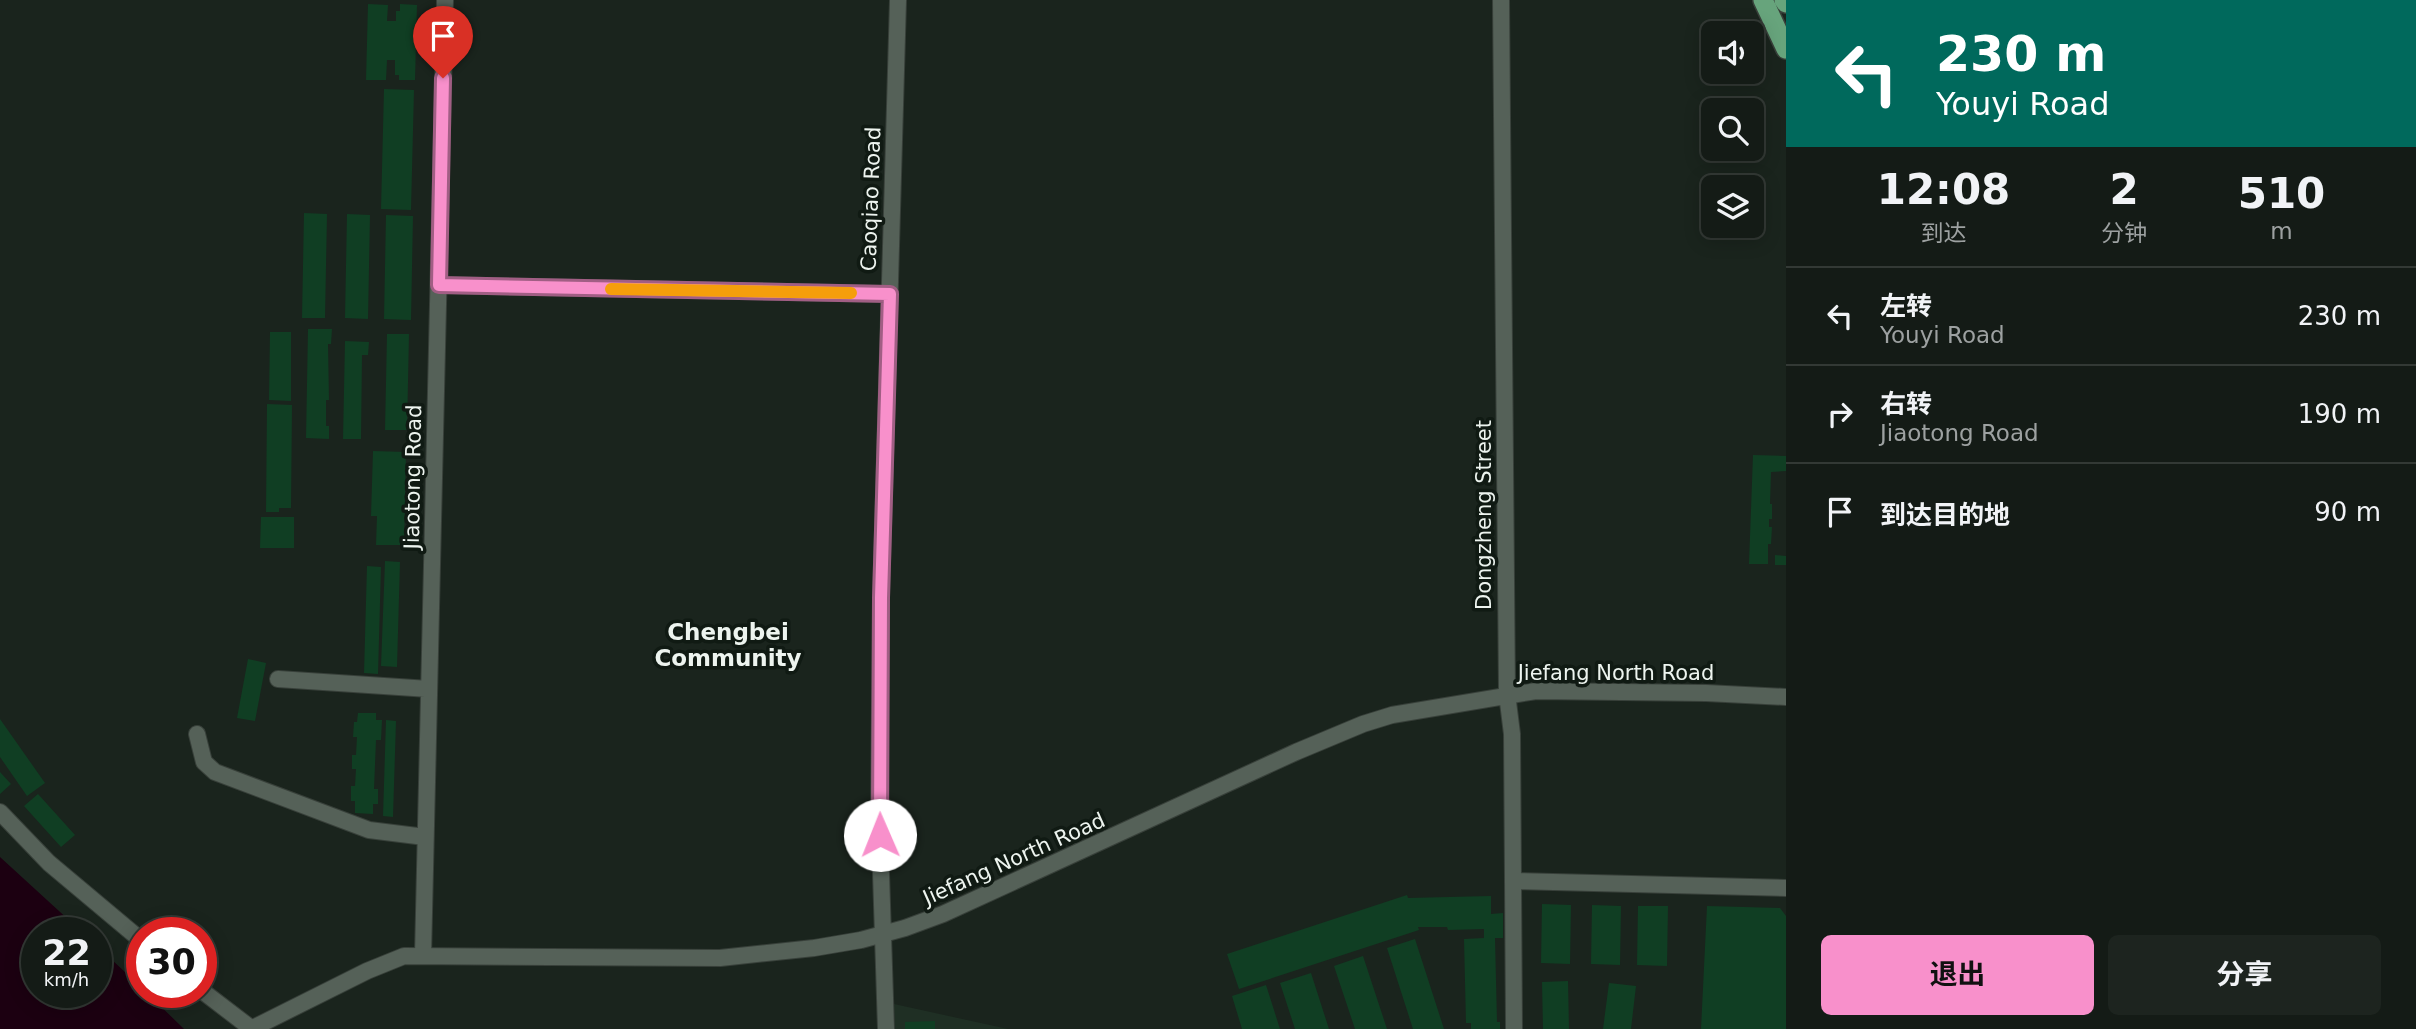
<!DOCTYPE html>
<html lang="zh">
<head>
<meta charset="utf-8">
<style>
  :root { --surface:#141b16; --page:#1d241f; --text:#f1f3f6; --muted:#9da1a1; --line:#333935; --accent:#f890cb }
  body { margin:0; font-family:"DejaVu Sans","Noto Sans SC",sans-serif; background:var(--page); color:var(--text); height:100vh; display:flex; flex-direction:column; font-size:26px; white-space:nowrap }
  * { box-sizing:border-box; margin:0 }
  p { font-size:23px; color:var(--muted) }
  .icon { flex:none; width:38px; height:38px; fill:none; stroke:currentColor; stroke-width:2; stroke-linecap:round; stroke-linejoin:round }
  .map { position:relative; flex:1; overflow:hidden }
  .drawer { display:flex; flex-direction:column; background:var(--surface); width:630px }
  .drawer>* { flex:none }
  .banner { background:#00695c; color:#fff; overflow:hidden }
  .controls { position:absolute; left:1701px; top:21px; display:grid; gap:14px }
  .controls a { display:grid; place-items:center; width:63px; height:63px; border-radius:10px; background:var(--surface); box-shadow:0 4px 18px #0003,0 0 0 2px var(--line); font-size:35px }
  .speed { position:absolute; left:21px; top:917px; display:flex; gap:14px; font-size:35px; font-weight:700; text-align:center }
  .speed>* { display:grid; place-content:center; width:91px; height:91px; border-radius:50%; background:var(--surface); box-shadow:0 4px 18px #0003,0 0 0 2px var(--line); line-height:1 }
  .speed small { font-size:18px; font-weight:400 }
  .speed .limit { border:10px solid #d22; background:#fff; color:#111 }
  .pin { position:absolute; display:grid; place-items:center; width:60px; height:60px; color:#fff; margin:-72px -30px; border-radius:50% 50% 50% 0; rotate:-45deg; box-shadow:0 0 7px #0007 }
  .pin .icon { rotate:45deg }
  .me { position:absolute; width:77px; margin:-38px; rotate:359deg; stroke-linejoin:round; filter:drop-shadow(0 0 5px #0008) }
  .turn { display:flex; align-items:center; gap:24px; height:147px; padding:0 35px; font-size:32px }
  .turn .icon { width:91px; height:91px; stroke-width:2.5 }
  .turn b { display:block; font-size:49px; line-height:60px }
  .eta { display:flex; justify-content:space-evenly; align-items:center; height:119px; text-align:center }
  .eta b { font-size:42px; font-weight:700; line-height:49px }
  .cta { display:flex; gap:14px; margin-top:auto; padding:14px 35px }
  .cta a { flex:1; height:80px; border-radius:10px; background:var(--accent); color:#111; font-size:28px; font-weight:700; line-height:80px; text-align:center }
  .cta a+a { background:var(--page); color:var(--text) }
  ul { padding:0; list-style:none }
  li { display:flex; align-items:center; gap:21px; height:98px; padding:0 35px; border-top:2px solid var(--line) }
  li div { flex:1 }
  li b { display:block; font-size:26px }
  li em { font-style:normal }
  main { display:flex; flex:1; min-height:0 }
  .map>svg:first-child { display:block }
</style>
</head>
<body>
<main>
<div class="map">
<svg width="1786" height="1029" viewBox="0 0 1786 1029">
  <rect width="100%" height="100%" fill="#1a241d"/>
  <path fill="#1f2f24" d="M894 1004 1008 1029H895Z"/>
  <path fill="#1c0011" d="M0 857 83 933H37V992H96V945L142 988V992H146L184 1029H0Z"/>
  <path fill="#103e23" d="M368 4 388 5 387 21H396V11H400V4L417 5 415 80H399V75H395V60H387L386 80H366Z
    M384 89 414 90 411 210 381 209Z
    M304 213 327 214 325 318H302Z
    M347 214 370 215 368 319 345 318Z
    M386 215 413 216 411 320 384 319Z
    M308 329H332L331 344H328L329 400H326V426H329V439L306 438Z
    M270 332H291V401L269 400Z
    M387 334H409L407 430H385Z
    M345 341 369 342 368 355H362L361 439H343Z
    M267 404 292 405 291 508H279V512H266Z
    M373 451 406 452 404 545H376L377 516H371Z
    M1753 455 1786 456V471L1771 472 1770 504H1772V519H1769V527H1772L1771 544H1768V564H1749Z
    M261 517H294V548H260Z
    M1775 555 1786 556V565H1775Z
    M385 561 400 562 397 667 381 666Z
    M367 566 381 567 378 674 364 673Z
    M248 659 266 663 255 721 237 718Z
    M358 713H376V720H382L381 740H376L374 789H378V804H373V814L355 813V801H351V786H355L356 769H352V755H356L357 737H353L354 722H357Z
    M0 719 45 783 27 796 0 757Z
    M386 720 396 721 393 817 383 816Z
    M0 772 11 784 0 794Z
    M38 794 75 835 61 847 24 806Z
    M1407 895 1408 898 1491 896V914L1503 913V938H1495L1497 1022H1500V1029H1471V1023H1466L1464 939 1484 938V929L1448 930 1447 927H1418L1419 930 1239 989 1227 954Z
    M1542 904 1571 905 1570 964 1541 963Z
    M1592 905 1621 906 1620 965 1591 964Z
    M1638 906H1668L1667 966 1637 965Z
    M1707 906 1780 908 1786 916V1029H1701Z
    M1415 939 1444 1029H1413L1387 948Z
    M1363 956 1387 1029H1355L1334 966Z
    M1311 973 1329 1029H1295L1280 983Z
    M1568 981 1569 1029H1543L1542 982Z
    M1609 983 1636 986 1631 1029H1603Z
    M1266 985 1280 1029H1242L1232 996Z
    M935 1021V1029H905V1022Z"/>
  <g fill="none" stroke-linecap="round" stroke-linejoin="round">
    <defs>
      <path id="minor" d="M1501 0 1507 694 1512 734 1514 1029
        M439 285 890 294
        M278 679 429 689
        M197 734 204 762 215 772 369 830 425 837
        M0 812 49 863 142 941
        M1513 881 1786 888
        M423 956 445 0
        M201 990 252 1029
        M251 1029 367 971 404 956 720 958 814 948 861 940 905 928 943 914 1296 752 1363 724 1392 715 1536 691 1706 693 1786 697
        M886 1029 879 811 881 598 898 0"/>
      <path id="major" d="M1763 0 1786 49
        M1784 0 1786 3"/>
    </defs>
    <use href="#minor" stroke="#38403a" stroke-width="18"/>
    <use href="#major" stroke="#38403a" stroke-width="22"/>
    <use href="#minor" stroke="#556158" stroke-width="16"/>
    <use href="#major" stroke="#67a47c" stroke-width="19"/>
  </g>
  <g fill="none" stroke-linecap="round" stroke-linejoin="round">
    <defs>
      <path id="route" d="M443 78 439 285 890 294 881 598 880 835"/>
    </defs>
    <use href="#route" stroke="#a15e84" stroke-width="18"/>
    <use href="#route" stroke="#f890cb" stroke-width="12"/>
    <path stroke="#f59e0b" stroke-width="12" d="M611 289 851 293"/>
  </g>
  <g text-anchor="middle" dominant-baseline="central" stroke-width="7" stroke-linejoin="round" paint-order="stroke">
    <g font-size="21" fill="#edf4ef" stroke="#101a13">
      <text transform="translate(871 199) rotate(-88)">Caoqiao Road</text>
      <text transform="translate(413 477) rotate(-89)">Jiaotong Road</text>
      <text transform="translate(1484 515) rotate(-90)">Dongzheng Street</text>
      <text x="1616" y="673">Jiefang North Road</text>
      <text transform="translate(1014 859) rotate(-24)">Jiefang North Road</text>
    </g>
    <g font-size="23" font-weight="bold" fill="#edf4ef" stroke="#101a13">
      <text x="728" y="632">Chengbei<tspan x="728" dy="26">Community</tspan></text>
    </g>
  </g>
</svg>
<div class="controls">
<a><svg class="icon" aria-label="sound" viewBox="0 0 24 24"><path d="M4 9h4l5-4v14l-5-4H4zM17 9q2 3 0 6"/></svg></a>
<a><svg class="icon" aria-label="search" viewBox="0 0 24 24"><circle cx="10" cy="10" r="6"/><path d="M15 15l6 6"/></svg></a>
<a><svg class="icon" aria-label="layers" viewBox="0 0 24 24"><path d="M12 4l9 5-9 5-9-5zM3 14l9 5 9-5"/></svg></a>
</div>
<div class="speed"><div>22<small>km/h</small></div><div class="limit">30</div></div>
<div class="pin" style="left:443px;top:78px;background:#d93025"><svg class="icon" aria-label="arrive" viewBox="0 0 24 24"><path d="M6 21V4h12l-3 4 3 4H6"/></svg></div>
<svg class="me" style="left:880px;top:835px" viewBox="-20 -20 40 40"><circle r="19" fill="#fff"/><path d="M0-13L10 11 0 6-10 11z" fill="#f890cb"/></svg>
</div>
<section class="drawer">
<div class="banner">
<div class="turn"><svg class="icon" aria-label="left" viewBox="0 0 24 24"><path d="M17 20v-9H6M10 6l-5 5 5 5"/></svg><div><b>230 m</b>Youyi Road</div></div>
</div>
<div class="eta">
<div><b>12:08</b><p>到达</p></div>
<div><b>2</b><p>分钟</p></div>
<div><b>510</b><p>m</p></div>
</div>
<ul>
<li><svg class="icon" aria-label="left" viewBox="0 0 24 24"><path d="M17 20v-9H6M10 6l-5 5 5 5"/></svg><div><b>左转</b><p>Youyi Road</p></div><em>230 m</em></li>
<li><svg class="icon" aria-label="right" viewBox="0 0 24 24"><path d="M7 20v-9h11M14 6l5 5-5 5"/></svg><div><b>右转</b><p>Jiaotong Road</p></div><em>190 m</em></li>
<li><svg class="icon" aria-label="arrive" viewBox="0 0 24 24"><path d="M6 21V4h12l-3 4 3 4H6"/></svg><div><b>到达目的地</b></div><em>90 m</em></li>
</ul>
<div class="cta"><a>退出</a><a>分享</a></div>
</section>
</main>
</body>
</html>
